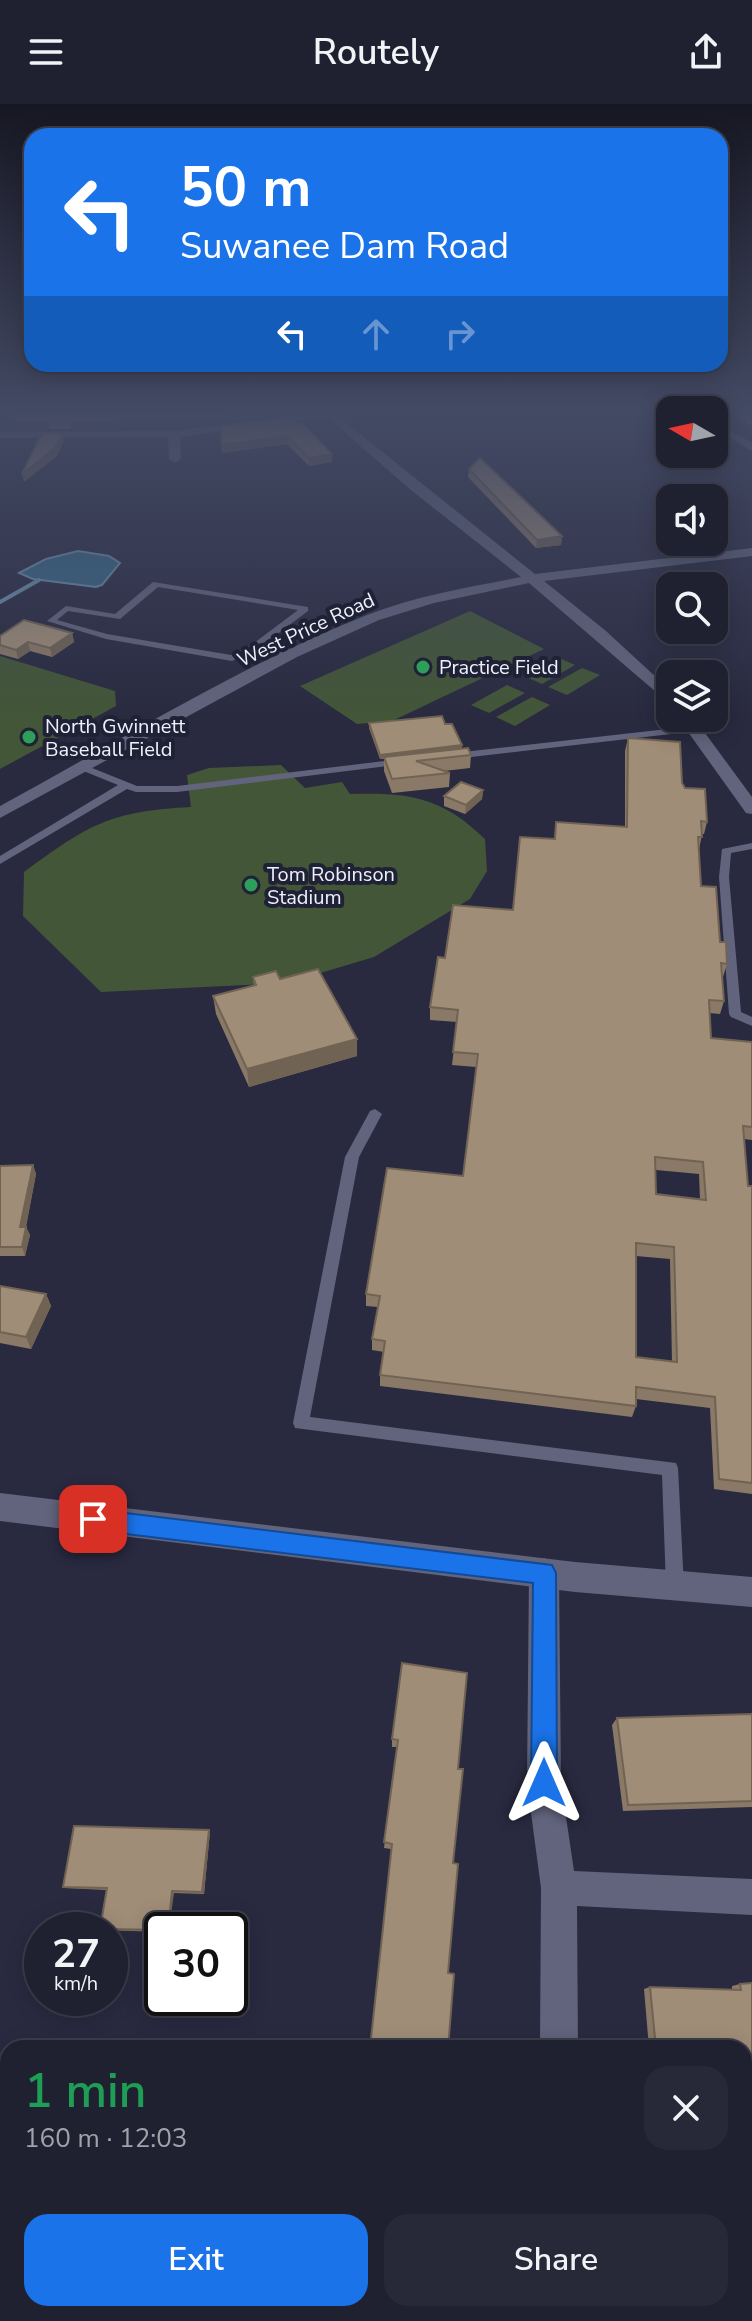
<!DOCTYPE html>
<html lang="en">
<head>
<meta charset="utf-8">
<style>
  :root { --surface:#1f2030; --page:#272838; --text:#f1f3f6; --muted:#a1a3ab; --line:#3c3e4c; --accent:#1a73e8 }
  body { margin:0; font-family:"Nunito Sans",sans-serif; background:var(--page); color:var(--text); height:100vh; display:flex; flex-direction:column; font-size:30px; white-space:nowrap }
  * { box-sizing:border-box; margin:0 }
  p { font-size:26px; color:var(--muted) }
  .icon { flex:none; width:44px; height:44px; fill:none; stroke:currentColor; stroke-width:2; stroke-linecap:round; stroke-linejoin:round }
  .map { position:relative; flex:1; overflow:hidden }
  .details { position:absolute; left:0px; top:1936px; width:752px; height:282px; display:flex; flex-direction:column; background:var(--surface); border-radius:24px 24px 0 0; box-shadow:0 4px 20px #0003,0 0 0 2px var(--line) }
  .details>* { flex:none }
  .banner { position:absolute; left:24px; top:24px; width:704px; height:244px; border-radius:24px; box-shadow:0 4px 20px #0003,0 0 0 2px var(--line); background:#1a73e8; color:#fff; overflow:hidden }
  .needle { width:52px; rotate:279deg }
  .buttons { position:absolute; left:656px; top:292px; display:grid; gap:16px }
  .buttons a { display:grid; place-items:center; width:72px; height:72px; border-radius:16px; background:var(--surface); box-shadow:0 4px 20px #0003,0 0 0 2px var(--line); font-size:40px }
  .speed { position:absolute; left:24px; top:1808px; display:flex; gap:16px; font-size:40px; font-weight:700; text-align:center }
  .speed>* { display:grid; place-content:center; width:104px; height:104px; border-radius:50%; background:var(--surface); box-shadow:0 4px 20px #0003,0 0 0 2px var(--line); line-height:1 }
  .speed small { font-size:20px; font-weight:400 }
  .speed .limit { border:4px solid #111; border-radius:12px; background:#fff; color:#111 }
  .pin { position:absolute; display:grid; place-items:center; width:68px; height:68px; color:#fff; margin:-34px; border-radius:16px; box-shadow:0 4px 12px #0006 }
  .me { position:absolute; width:88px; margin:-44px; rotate:0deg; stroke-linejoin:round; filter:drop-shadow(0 0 6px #0008) }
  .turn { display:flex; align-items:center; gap:28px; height:168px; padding:0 24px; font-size:36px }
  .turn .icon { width:104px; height:104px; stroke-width:2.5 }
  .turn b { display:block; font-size:56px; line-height:68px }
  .lanes { display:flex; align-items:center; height:76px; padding:0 24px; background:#0003; justify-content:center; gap:40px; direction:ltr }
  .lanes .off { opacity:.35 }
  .round { display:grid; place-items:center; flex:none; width:84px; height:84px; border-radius:24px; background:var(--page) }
  .head { display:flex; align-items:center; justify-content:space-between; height:136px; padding:0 24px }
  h1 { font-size:48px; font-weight:600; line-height:60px; color:#1e9e55 }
  .cta { display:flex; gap:16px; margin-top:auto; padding:16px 24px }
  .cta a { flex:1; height:92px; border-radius:24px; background:var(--accent); color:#fff; font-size:32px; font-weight:600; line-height:92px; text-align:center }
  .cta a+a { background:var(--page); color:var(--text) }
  header { display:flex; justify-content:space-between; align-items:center; height:104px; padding:0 24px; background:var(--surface); font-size:36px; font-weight:600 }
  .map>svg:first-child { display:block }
</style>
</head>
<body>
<header><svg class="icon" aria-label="menu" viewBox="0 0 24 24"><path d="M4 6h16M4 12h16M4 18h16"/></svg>Routely<svg class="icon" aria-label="share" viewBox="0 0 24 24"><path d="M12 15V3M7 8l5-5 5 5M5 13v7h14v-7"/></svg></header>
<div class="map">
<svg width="752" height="2217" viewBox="0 0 752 2217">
  <rect width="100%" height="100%" fill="#292a40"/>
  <path fill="#435637" d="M470 507 544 545 392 617 357 620 300 582Z
    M0 552 115 587 116 602 0 665Z
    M557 553 575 561 542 580 524 572Z
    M582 564 600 571 567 591 548 583Z
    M507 581 525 589 489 609 471 601Z
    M532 593 550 601 515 622 496 613Z
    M281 661 305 684 342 678 350 690C409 688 442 693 485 735L487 767 470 795 374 853 287 879 101 888 23 812 24 768C88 721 110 707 191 703L187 671 209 664Z"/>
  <path fill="#366785" stroke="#6d90a9" stroke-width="2" d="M78 447 109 452 120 459 102 481 96 483 33 475 19 469 46 455Z"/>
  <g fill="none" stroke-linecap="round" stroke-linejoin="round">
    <path stroke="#6d90a9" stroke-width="4" d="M0 498 39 476"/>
    <path fill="#62647d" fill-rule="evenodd" d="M153 478 308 503V507L264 540 296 550 292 553 258 544 232 557 106 535 47 517 66 502 115 510ZM158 483 298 506 254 539 231 551 107 530 57 516 68 507 120 515Z
      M694 622 699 625 697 627 454 655 449 652 454 649Z
      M401 655 406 658 404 660 177 688H136L127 685 0 760V752L118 681 81 666V662H87L137 682H177Z
      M752 739V745L731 749 729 773 741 908 752 913V922L731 913 729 910 719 773 722 745Z
      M375 1005 382 1010 359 1053 310 1313 676 1359 678 1364 684 1483 681 1489 675 1492 669 1489 666 1483 662 1371 295 1324 293 1319 345 1053 370 1007Z"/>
    <path fill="#62647d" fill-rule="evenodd" d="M327 307 331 312 180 333 181 355 175 359 169 355 168 333 0 334V328L174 327Z
      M714 316 752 339V347L714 324Z
      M544 1454 555 1459 559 1469 561 1679 574 1767 752 1775V1811L577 1802 578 1944H540L541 1784 527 1679 529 1469 533 1459Z
      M464 2210H506L504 2217H462Z"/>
    <path fill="#62647d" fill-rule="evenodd" d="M319 306H330L535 470 752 444V452L544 477 606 527 670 586V600L529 479 434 499 379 516 297 553 0 714V702C120 637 240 561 367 511 417 491 470 483 521 473L411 386Z
      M678 614H694L752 693V710L746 709Z
      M0 1389 575 1458 752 1473V1503L575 1488 0 1417Z"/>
  </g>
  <path fill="#8a7966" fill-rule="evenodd" d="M16 306H282L283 310 224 317 223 313 73 318 70 325H50L48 318H16L14 310Z
    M726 306H752V321H749Z
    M670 311V330L658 320 659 312Z
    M298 320 332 350V358L309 362 287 340 222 349Z
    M469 365 562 432 561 441 536 444 468 373Z
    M72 529 74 538 52 553 30 547 18 555 0 550V532Z
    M369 619 445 620 462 644 471 651 470 664 444 667 450 669 449 683 392 689 384 667V655H380L369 624Z
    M628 634 682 679 707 718 704 730H702L699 746 701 782 727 860 723 873H722L724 897 720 910 709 909 711 934 752 938V1036L744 1035 748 1082H752V1390L714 1385 710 1304 636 1295V1302L632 1313 380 1282V1271L384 1248 372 1246V1235L378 1203 366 1202V1190L463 1072 476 963 452 961 457 918 430 916V903L445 854 513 806 554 735 556 718 625 723V647ZM656 1066 699 1070 700 1095 656 1090ZM636 1152 670 1155 672 1258 636 1253Z
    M483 686 482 695 465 710 444 702V692Z
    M253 873 280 875 357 952 249 983 216 910 213 892 254 882Z
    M33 1061 36 1070 26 1123 30 1131 25 1152H0V1062Z
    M0 1182 46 1190 51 1202 31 1245 0 1239Z
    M402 1559 458 1665 448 1869 391 1745 384 1744 397 1643H392V1635Z
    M752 1610V1703L623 1707 612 1621 617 1614Z
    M209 1726 210 1728 204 1790 174 1789 162 1828 102 1826 100 1825 106 1786 65 1784 63 1783Z
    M752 1879 744 1944H649L644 1885 650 1883 732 1886V1882L740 1880Z
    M606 2210H708L707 2217H604Z"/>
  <path fill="#706353" d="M253 306H282L283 310 224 317 223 310Z
    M72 310 73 318 70 325 69 317Z
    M63 329 64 337 57 352 24 378 22 370Z
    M287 332V340L222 349 221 341Z
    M332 350V358L309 362V354Z
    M562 432 561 441 536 444 537 436Z
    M72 529 74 538 52 553 50 544Z
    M28 538 30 547 18 555 16 546Z
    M462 641V646L380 655V651Z
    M483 686 482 695 465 710 466 701Z
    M357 935V952L249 983 247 965Z
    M33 1061 36 1070 24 1131 20 1123Z
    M26 1123 30 1131 25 1152 22 1143Z
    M46 1190 51 1202 31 1245 26 1233Z
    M209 1726 210 1728 204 1790 202 1788Z
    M172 1787 174 1789 169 1826H168Z"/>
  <path fill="#a08d77" stroke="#706353" stroke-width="2" fill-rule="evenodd" d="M16 306H198L72 310 69 317H48L52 310H14Z
    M223 306H253L223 310Z
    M740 306H752V313H751Z
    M670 311V321L659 312Z
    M292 313 298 320H303L332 350 309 354 287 332 221 341 222 322Z
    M42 329H63L55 344 22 370Z
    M480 354 562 432 537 436 469 365Z
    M24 516 72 529 50 544 28 538 16 546 0 541V532Z
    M442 612 445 620H452L462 641 380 651 369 619Z
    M628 634 680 638 682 679 685 684 705 685 707 718 701 717 702 733H698L701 782 716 783 720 838H726L727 860 721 859 724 897 709 896 711 934 752 938V1023L743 1022 748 1082H752V1379L719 1375 715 1293 636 1283V1302L380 1271 385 1237 372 1235 380 1192 366 1190 387 1064 463 1072 478 950 453 948 458 906 430 903 438 853 445 854 453 801 513 806 520 733 555 735 556 718 627 723ZM655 1053 703 1058 706 1096 656 1090ZM636 1139 674 1143 677 1258 636 1253Z
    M468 644 471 651 416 657 450 669 392 675 384 653Z
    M461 678 483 686 466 701 444 692Z
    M318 865 357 935 247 965 213 892 256 881 253 873 276 867 280 875Z
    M33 1061 20 1123H26L22 1143H0V1062Z
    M0 1182 46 1190 26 1233 0 1228Z
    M402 1559 467 1569 458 1665H463L453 1759 458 1760 448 1869 454 1870 448 1944H370L392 1740 384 1738 398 1636 392 1635Z
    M752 1610V1697L628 1701 617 1614Z
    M74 1722 209 1726 202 1788 172 1787 168 1826 100 1825 107 1784 63 1783Z
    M752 1879V2003H744V1944H656L650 1883 741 1886 740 1880Z
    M286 2210H377L375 2217H297Z
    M614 2210H708L707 2217H612Z"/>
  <linearGradient id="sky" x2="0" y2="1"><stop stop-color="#171723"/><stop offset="0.5" stop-color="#434a64"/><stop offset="1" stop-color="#434a64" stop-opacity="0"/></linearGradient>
  <rect width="752" height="616" fill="url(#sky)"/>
  <path fill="#1a73e8" stroke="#114b97" stroke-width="2" d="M93 1405 552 1461 556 1469 557 1679 553 1688 544 1691 535 1688 531 1679 533 1479 93 1426 85 1423 82 1415 85 1408Z"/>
  <g fill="#2e9e5b" stroke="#1f2135" stroke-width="3">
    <circle cx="423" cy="563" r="8"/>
    <circle cx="29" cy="633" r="8"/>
    <circle cx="251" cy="781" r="8"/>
  </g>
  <g text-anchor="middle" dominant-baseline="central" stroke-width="8" stroke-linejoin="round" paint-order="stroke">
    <g font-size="20" fill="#eef0fe" stroke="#1f2135">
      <text transform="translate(306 526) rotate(-25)">West Price Road</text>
    </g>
    <g font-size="20" fill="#eef0fe" stroke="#1f2135" text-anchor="start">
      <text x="439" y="563">Practice Field</text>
      <text x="45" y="622">North Gwinnett<tspan x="45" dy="23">Baseball Field</tspan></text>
      <text x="267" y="770">Tom Robinson<tspan x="267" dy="23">Stadium</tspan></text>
    </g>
  </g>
</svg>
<div class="buttons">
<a><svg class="needle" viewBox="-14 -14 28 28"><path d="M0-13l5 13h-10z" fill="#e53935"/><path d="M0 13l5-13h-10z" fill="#a1a3ab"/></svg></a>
<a><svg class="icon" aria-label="sound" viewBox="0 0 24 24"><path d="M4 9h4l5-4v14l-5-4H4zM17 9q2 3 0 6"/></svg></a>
<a><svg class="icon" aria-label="search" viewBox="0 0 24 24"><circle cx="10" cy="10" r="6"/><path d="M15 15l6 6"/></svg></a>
<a><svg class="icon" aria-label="layers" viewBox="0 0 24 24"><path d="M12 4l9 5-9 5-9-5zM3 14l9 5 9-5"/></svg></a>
</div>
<div class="speed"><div>27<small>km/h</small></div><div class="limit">30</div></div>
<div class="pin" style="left:93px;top:1415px;background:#d93025"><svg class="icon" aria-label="arrive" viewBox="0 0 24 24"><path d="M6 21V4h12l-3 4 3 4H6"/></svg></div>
<svg class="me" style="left:544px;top:1679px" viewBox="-20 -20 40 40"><path d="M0-17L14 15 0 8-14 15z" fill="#1a73e8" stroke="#fff" stroke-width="4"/></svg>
<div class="banner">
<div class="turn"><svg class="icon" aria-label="left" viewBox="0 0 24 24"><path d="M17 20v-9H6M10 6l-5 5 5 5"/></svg><div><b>50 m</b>Suwanee Dam Road</div></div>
<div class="lanes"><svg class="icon" aria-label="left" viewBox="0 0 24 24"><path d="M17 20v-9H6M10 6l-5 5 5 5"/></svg><svg class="icon off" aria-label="ahead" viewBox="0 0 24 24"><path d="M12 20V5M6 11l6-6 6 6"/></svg><svg class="icon off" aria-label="right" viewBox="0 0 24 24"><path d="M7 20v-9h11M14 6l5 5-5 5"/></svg></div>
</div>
<section class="details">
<div class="head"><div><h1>1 min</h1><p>160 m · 12:03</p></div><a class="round"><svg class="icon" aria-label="close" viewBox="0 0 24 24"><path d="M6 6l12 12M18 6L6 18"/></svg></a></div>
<div class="cta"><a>Exit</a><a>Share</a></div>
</section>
</div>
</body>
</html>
